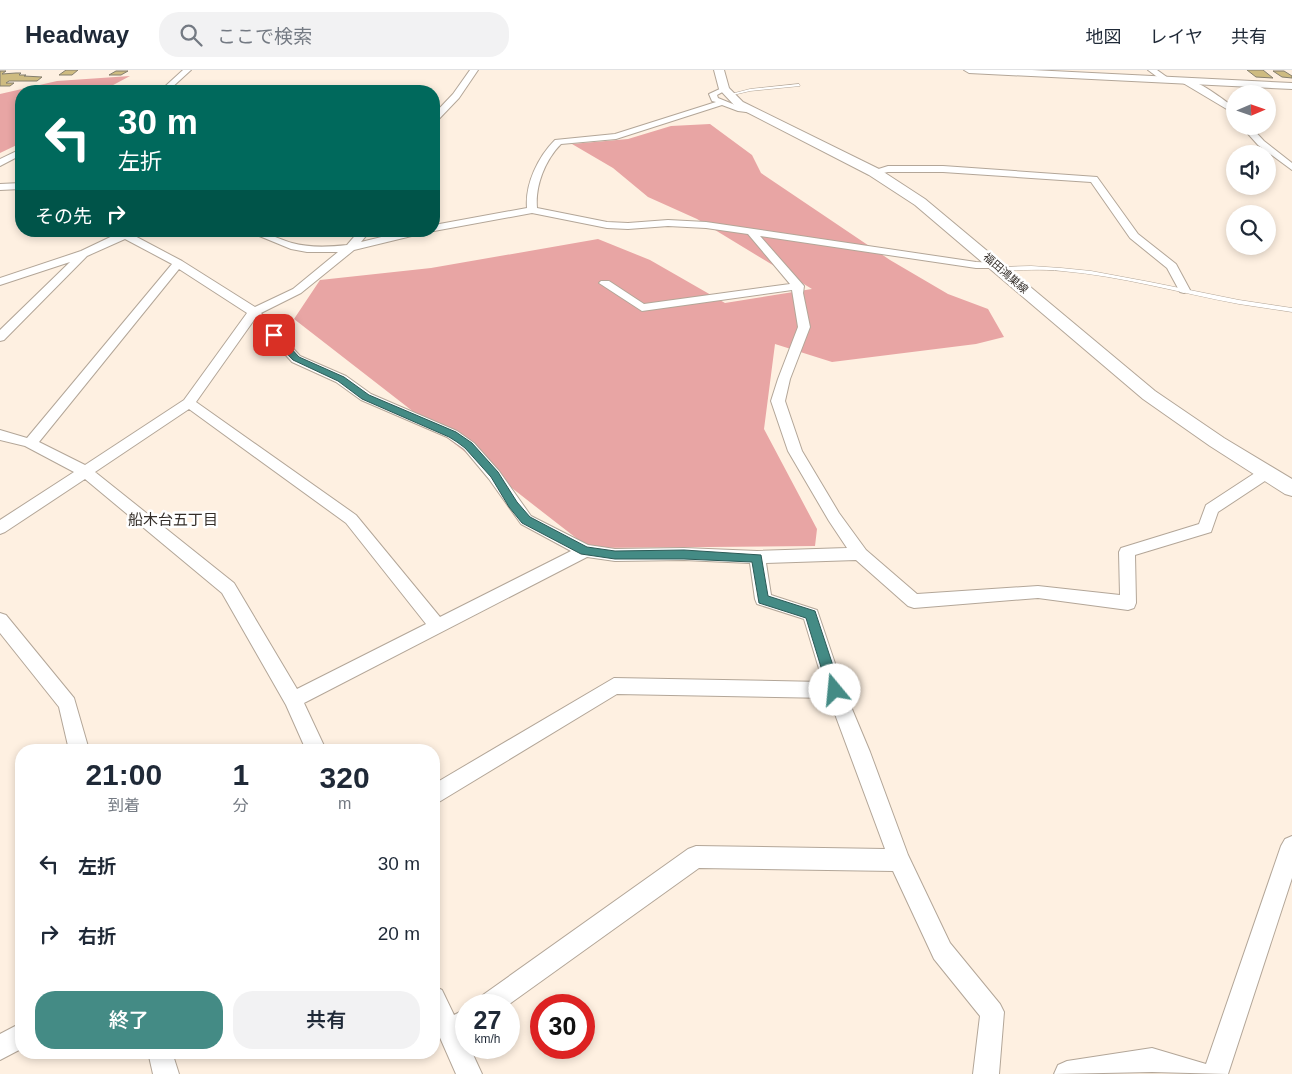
<!DOCTYPE html>
<html lang="ja">
<head>
<meta charset="utf-8">
<style>
  :root { --surface:#fff; --page:#f2f2f3; --text:#1f2937; --muted:#747a83; --line:#e0e1e3; --accent:#448b85 }
  body { margin:0; font-family:Helvetica,"Noto Sans JP",sans-serif; background:var(--page); color:var(--text); height:100vh; display:flex; flex-direction:column; font-size:19px; white-space:nowrap }
  * { box-sizing:border-box; margin:0 }
  p { font-size:16px; color:var(--muted) }
  .icon { flex:none; width:28px; height:28px; fill:none; stroke:currentColor; stroke-width:2; stroke-linecap:round; stroke-linejoin:round }
  .map { position:relative; flex:1; overflow:hidden }
  .side { position:absolute; left:15px; top:674px; width:425px; height:315px; display:flex; flex-direction:column; background:var(--surface); border-radius:20px; box-shadow:0 2px 8px #0003 }
  .side>* { flex:none }
  .hud { position:absolute; left:15px; top:15px; width:425px; height:152px; border-radius:20px; box-shadow:0 2px 8px #0003; background:#00695c; color:#fff; overflow:hidden }
  .needle { width:32px; rotate:88deg }
  .controls { position:absolute; left:1226px; top:15px; display:grid; gap:10px }
  .controls a { display:grid; place-items:center; width:50px; height:50px; border-radius:50%; background:var(--surface); box-shadow:0 2px 8px #0003; font-size:25px }
  .speed { position:absolute; left:455px; top:924px; display:flex; gap:10px; font-size:25px; font-weight:700; text-align:center }
  .speed>* { display:grid; place-content:center; width:65px; height:65px; border-radius:50%; background:var(--surface); box-shadow:0 2px 8px #0003; line-height:1 }
  .speed small { font-size:12px; font-weight:400 }
  .speed .limit { border:8px solid #d22; background:#fff; color:#111 }
  .pin { position:absolute; display:grid; place-items:center; width:42px; height:42px; color:#fff; margin:-21px; border-radius:10px; box-shadow:0 2px 8px #0006 }
  .me { position:absolute; width:55px; margin:-28px; rotate:343deg; stroke-linejoin:round; filter:drop-shadow(0 0 4px #0008) }
  .turn { display:flex; align-items:center; gap:18px; height:105px; padding:0 20px; font-size:22px }
  .turn .icon { width:65px; height:65px; stroke-width:2.5 }
  .turn b { display:block; font-size:35px; line-height:42px }
  .then { display:flex; align-items:center; height:48px; padding:0 20px; background:#0003; gap:10px; font-size:19px }
  .eta { display:flex; justify-content:space-evenly; align-items:center; height:85px; text-align:center }
  .eta b { font-size:30px; font-weight:600; line-height:35px }
  .button { display:flex; gap:10px; margin-top:auto; padding:10px 20px }
  .button a { flex:1; height:58px; border-radius:20px; background:var(--accent); color:#fff; font-size:20px; font-weight:600; line-height:58px; text-align:center }
  .button a+a { background:var(--page); color:var(--text) }
  ul { padding:0; list-style:none }
  li { display:flex; align-items:center; gap:15px; height:70px; padding:0 20px }
  li div { flex:1 }
  li b { display:block; font-size:19px }
  li em { font-style:normal }
  header { display:flex; align-items:center; gap:30px; box-sizing:border-box; height:70px; padding:0 25px; background:var(--surface); border-bottom:1px solid var(--line) }
  header strong { font-size:24px }
  nav { display:flex; gap:28px; margin-inline-start:auto; font-size:18px }
  .search { width:350px; height:45px; background:var(--page); display:flex; align-items:center; gap:12px; box-sizing:border-box; padding:0 18px; border-radius:20px; color:var(--muted); font-size:19px }
  .map>svg:first-child { display:block }
</style>
</head>
<body>
<header>
<strong>Headway</strong>
<div class="search"><svg class="icon" aria-label="search" viewBox="0 0 24 24"><circle cx="10" cy="10" r="6"/><path d="M15 15l6 6"/></svg>ここで検索</div>
<nav><a>地図</a><a>レイヤ</a><a>共有</a></nav>
</header>
<div class="map">
<svg width="1292" height="1004" viewBox="0 0 1292 1004">
  <rect width="100%" height="100%" fill="#fef0e1"/>
  <path fill="#e8a5a4" d="M130 6 102 21H21V73L0 83V24L57 11Z
    M710 54 752 85 761 103 890 190 948 224 988 239 1004 267 976 274 832 292 775 274 764 359 817 459 815 476 589 478 294 249 320 210 431 198 598 169 650 190 725 233 812 219 697 149 648 127 613 98 572 74 628 69 671 56Z"/>
  <path fill="#cebb80" stroke="#847e6e" d="M66 0H78L72 5H59Z
    M1247 0H1263L1273 8 1256 7Z
    M0 1H6L2 4 16 3H21L19 5H26L24 6 42 7 37 11H9L6 13H14L10 16H0Z
    M116 1H128L121 5H109Z
    M1273 1H1284L1292 6V8L1282 7Z"/>
  <g fill="none" stroke-linecap="round" stroke-linejoin="round">
    <defs>
      <path id="lane" d="M799 14 800 16 750 21 729 26 727 25 750 19Z
        M1031 196 1061 198 1091 201 1150 212 1239 230 1292 238V242C1274 239 1257 237 1239 234 1180 223 1122 206 1062 201 1042 199 1021 200 1001 201L998 199 1001 197Z"/>
      <path id="street" d="M183 0H191L168 21H160Z
        M470 0H478L459 28 437 51H434V44L453 24Z
        M1148 0H1157L1171 10 1164 12Z
        M1183 9C1196 8 1224 30 1235 38V44L1183 13Z
        M724 17 728 19 717 25 718 28 740 37 754 39V43L738 41 722 35 616 69 561 74C545 90 535 116 537 138L607 152 628 153 668 150 706 152 976 192 1001 193 1002 195 997 198H976L760 166 804 216 803 223 810 257 790 309 785 331 802 381 839 443 866 480 917 524 1038 516 1120 525 1119 482 1121 478 1199 454 1206 435 1261 399H1271L1273 403 1271 407 1218 442 1211 462 1135 485 1136 533 1134 538 1128 540 1038 528 914 538 908 536 856 490 766 493 771 525 817 540 844 620 870 682 908 785 950 873 1000 934 1004 942 999 1004H973L980 946 934 889 893 801 699 798 508 935H476L480 927 688 779 696 776 885 779 829 628 617 624 434 735V714L614 608 823 612 804 549 757 534 755 529 750 493 684 490 615 491 587 487 304 633 326 680H306L286 635 222 523 85 409 5 462 0 464V450L74 402 25 376 0 370V360L27 368 172 194 125 169 87 186 4 270 0 271V260L70 192 0 215V208L81 181 123 161H133L131 164 182 191 255 237 293 219 338 182H307L291 179 247 161C265 161 275 168 292 173 310 178 329 177 347 175L359 161H370L361 172 406 161H425L424 163 354 180 301 223 261 243 300 286 346 306 371 324 457 361 474 373 499 401 531 446 588 475 615 479 684 478 757 481 847 478 829 451 788 381 771 331 778 309 798 257 792 220 642 241 599 213 601 211H609L644 234 790 214 748 164 706 158 668 156 628 159 607 158 532 143 434 161V155L527 138C525 114 538 87 555 70L615 64 716 32 712 31 709 24ZM179 199 247 243 184 330 85 395 39 372ZM254 250 292 292 336 312 361 330 447 367 464 379 489 409 521 454 571 481 440 547 356 445 196 332ZM189 339 346 453 426 554 297 619 234 513 95 402Z
        M1241 56H1250L1264 71 1292 93V100L1258 75Z
        M21 79V85L0 96V89Z
        M888 96H943L1097 107 1138 164 1176 194 1190 220 1184 223 1180 222 1167 198 1130 168 1091 112 943 102H888L874 105 869 102Z
        M21 113V119L0 120V114Z
        M0 543 6 545 74 628 89 680H69L59 637 0 563Z
        M1292 766V808L1228 1004 1152 1002 1054 1004 1058 995 1067 991 1152 978 1206 994 1281 776 1285 769Z
        M434 916 442 920 454 945 466 939V965L464 967 466 978H470L482 1004H456L434 954Z
        M21 953V979L0 990V964Z
        M148 982H172L179 1004H153Z"/>
      <path id="secondary" d="M714 0H724L729 18 743 32 879 99 925 129 1155 321 1224 368 1292 409V426L1285 424 1210 376 1143 329 915 135 869 105 735 36 719 19Z
        M964 0H1032L1292 13V19L969 3Z"/>
    </defs>
    <use href="#lane" stroke="#b3a698" stroke-width="1"/>
    <use href="#street" stroke="#b3a698" stroke-width="2"/>
    <use href="#secondary" stroke="#b3a698" stroke-width="2"/>
    <use href="#lane" fill="#fff" fill-rule="evenodd"/>
    <use href="#street" fill="#fff" fill-rule="evenodd"/>
    <use href="#secondary" fill="#fff" fill-rule="evenodd"/>
  </g>
  <path fill="#448b85" stroke="#2c5a56" d="M271 263H277L299 287 344 307 369 325 456 362 472 373 498 402 517 432 530 447 587 477 615 481 684 480 761 485 768 526 815 541 841 620 839 624 835 625 830 624 828 620 806 548 759 533 752 492 684 489H615L581 484 522 453 509 437 491 407 465 378 457 372 449 367 362 329 338 311 293 290 271 267Z"/>
  <g text-anchor="middle" dominant-baseline="central" stroke-width="5" stroke-linejoin="round" paint-order="stroke">
    <g font-size="11" fill="#342e29" stroke="#fff">
      <text transform="translate(1006 203) rotate(41)">福田鴻巣線</text>
    </g>
    <g font-size="15" fill="#342e29" stroke="#fff">
      <text x="173" y="449">船木台五丁目</text>
    </g>
  </g>
</svg>
<div class="controls">
<a><svg class="needle" viewBox="-14 -14 28 28"><path d="M0-13l5 13h-10z" fill="#e53935"/><path d="M0 13l5-13h-10z" fill="#747a83"/></svg></a>
<a><svg class="icon" aria-label="sound" viewBox="0 0 24 24"><path d="M4 9h4l5-4v14l-5-4H4zM17 9q2 3 0 6"/></svg></a>
<a><svg class="icon" aria-label="search" viewBox="0 0 24 24"><circle cx="10" cy="10" r="6"/><path d="M15 15l6 6"/></svg></a>
</div>
<div class="speed"><div>27<small>km/h</small></div><div class="limit">30</div></div>
<div class="pin" style="left:274px;top:265px;background:#d93025"><svg class="icon" aria-label="arrive" viewBox="0 0 24 24"><path d="M6 21V4h12l-3 4 3 4H6"/></svg></div>
<svg class="me" style="left:835px;top:620px" viewBox="-20 -20 40 40"><circle r="19" fill="#fff"/><path d="M0-13L10 11 0 6-10 11z" fill="#448b85"/></svg>
<div class="hud">
<div class="turn"><svg class="icon" aria-label="left" viewBox="0 0 24 24"><path d="M17 20v-9H6M10 6l-5 5 5 5"/></svg><div><b>30 m</b>左折</div></div>
<div class="then">その先<svg class="icon" aria-label="right" viewBox="0 0 24 24"><path d="M7 20v-9h11M14 6l5 5-5 5"/></svg></div>
</div>
<section class="side">
<div class="eta">
<div><b>21:00</b><p>到着</p></div>
<div><b>1</b><p>分</p></div>
<div><b>320</b><p>m</p></div>
</div>
<ul>
<li><svg class="icon" aria-label="left" viewBox="0 0 24 24"><path d="M17 20v-9H6M10 6l-5 5 5 5"/></svg><div><b>左折</b></div><em>30 m</em></li>
<li><svg class="icon" aria-label="right" viewBox="0 0 24 24"><path d="M7 20v-9h11M14 6l5 5-5 5"/></svg><div><b>右折</b></div><em>20 m</em></li>
</ul>
<div class="button"><a>終了</a><a>共有</a></div>
</section>
</div>
</body>
</html>
